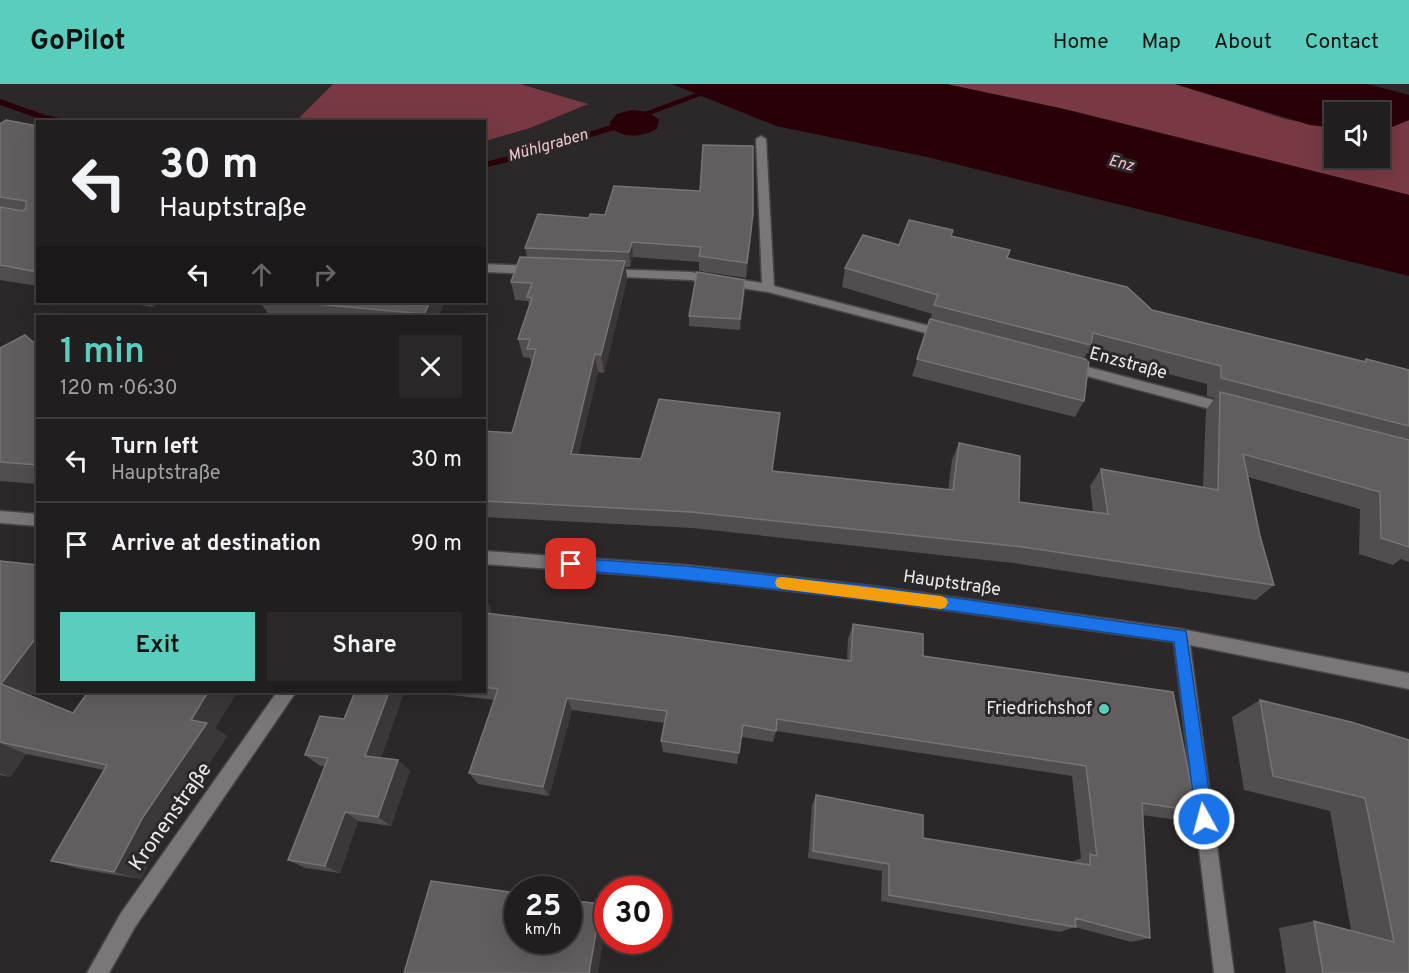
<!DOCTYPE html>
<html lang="en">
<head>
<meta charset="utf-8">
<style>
  :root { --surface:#211e1f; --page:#292728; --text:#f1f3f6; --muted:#a2a2a4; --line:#3e3c3d; --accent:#59cebe }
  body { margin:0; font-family:Overpass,sans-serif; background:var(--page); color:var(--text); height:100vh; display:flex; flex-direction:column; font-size:22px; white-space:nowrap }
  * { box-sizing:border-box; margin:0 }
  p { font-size:20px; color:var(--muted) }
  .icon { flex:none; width:33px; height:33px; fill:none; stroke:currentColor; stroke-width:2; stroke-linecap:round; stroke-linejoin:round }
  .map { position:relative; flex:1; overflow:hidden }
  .details { position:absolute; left:36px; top:231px; width:450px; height:378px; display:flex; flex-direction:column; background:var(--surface); border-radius:0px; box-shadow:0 6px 24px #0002,0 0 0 2px var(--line) }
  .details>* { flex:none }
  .top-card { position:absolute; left:36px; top:36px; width:450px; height:183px; border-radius:0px; box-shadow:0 6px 24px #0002,0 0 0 2px var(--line); background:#211e1f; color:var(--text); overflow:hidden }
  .tools { position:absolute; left:1324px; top:18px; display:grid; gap:12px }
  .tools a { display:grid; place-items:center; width:66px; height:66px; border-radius:0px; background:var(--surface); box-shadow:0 6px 24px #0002,0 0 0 2px var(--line); font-size:30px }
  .speed { position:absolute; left:504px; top:792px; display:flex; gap:12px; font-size:30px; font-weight:700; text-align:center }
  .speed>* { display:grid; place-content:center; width:78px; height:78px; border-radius:50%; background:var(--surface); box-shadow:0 6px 24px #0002,0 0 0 2px var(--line); line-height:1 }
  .speed small { font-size:15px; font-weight:400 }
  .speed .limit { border:9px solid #d22; background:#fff; color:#111 }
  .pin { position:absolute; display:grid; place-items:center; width:51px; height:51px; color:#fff; margin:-26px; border-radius:12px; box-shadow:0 3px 9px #0006 }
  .me { position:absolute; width:66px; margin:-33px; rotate:353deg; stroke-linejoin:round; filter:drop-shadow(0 0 4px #0008) }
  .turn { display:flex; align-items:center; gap:21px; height:126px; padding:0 24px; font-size:27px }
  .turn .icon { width:78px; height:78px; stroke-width:2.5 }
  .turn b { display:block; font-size:42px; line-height:51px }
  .lanes { display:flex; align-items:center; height:57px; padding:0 24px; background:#0003; justify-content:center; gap:30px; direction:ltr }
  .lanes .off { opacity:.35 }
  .round { display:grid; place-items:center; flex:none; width:63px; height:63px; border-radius:0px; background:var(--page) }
  .summary { display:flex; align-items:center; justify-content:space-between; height:102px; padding:0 24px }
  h1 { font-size:36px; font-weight:600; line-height:45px; color:var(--accent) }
  .button { display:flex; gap:12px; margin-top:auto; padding:12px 24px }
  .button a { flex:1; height:69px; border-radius:0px; background:var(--accent); color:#111; font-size:24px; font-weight:600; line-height:69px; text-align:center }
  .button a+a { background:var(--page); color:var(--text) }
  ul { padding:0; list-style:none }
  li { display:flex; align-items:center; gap:18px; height:84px; padding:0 24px; border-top:2px solid var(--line) }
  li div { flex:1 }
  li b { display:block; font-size:22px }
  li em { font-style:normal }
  header { display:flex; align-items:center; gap:36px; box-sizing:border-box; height:84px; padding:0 30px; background:var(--accent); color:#111 }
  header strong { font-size:28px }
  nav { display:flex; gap:33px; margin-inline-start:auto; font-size:21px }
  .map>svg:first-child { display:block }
</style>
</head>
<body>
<header>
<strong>GoPilot</strong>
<nav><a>Home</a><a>Map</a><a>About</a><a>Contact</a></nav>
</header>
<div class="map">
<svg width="1409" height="889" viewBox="0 0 1409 889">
  <rect width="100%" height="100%" fill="#2c2829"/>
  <path fill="#783944" d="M333 0H520L588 20 530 44 485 57 484 38 296 37Z
    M946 0H1175L1285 35 1327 43 1335 38V74H1380V43L1387 45 1409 36V111L1064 25Z"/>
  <path fill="#2a0008" d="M672 0H946L1064 25 1409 111V192L927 73 776 42Z
    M1175 0H1367L1409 11V36L1387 45 1380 43V28H1335V38L1328 43 1310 41Z
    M631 26 649 28 659 36 657 45C640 53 627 55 611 44L610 38 617 30Z"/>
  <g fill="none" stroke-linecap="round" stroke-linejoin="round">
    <path fill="#2a0008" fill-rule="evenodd" d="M696 9 703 11 652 30 645 28Z
      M0 15 45 31 78 38 43 36 0 21Z
      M611 41 615 44 614 46 535 71 484 84V78L529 67Z"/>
    <defs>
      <path id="minor" d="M761 52 766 55 774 202 949 247 951 250 949 253 945 254 768 208 691 196 603 192V186L607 185 691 188 762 199 756 55Z
        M484 180 535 182 541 186 535 190 484 188Z
        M1069 278 1229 320 1236 325 1229 330 1064 286 1063 283 1064 280Z
        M0 427 38 430V442L0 439Z
        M484 467 685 481 872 502 1181 545 1409 589V605L1190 561 1234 889H1214L1174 558 872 516 685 495 484 480Z
        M277 608H296L135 843 109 889H87L121 829Z"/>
    </defs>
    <use href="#minor" stroke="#494545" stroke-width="3"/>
    <use href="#minor" fill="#7b7677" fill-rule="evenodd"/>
  </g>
  <path fill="#524d4e" d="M0 40 38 42V202L0 196Z
    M589 134 752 145 746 194 699 187V178L633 173 630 183H626L627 196 604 289 598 288 578 371 772 387 948 406 952 376 959 359 1019 418 1093 428 1090 402 1101 385 1203 403 1206 326 1215 314 1207 312V300L1087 269 1084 274V317L1075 333 912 292 932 230 842 203 845 184 899 161 951 152 1007 174 1152 226 1364 277 1366 275 1409 286V478L1401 475 1393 481 1359 470 1360 425 1248 393 1260 452 1274 501 1256 516 1013 479 692 444 484 433V347L512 349 531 280 530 274 523 273 518 255 529 221 528 217 515 216 511 198 527 173 525 164Z
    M745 207 740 246 689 242V232Z
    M122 218H158L153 223Z
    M260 218H445L438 232H280L269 231Z
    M38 262V400L0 397V264Z
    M0 477 38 481V602L31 612 73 629 88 608H237L215 644 227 652 168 743 141 795 80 785 51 777 104 686 26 670 10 693 0 691Z
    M484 511 490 523 491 530 847 577 848 555 853 540 923 572 1196 727 1177 736 1142 731 1150 854 1131 858 1075 843 1060 848 881 817 882 787 808 774 812 721 816 711 923 754 1074 779V777L1081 774 1072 692 776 647 773 658 741 653 737 680 663 668 661 657 664 639 572 626 549 712 478 700 469 689 495 616 425 608H484Z
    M404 608 381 674 398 676 410 687 391 742 358 737 340 789 305 784 288 776 325 682H320L305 671 344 635Z
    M1260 616 1351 638 1409 889H1286L1279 844 1314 837 1351 846 1330 727 1244 706 1232 633Z"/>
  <path fill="#3c3738" d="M753 130 752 145 746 194 747 179Z
    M632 158 633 173 630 183 629 168Z
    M625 177 627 196 604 289 601 271Z
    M745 196V207L740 246V235Z
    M149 218H158L153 223Z
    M430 218H445L438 232H425L424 230Z
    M595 270 598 288 574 388 571 370Z
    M484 511 490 523 492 544 485 529Z
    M38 551V602L29 614 1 600Z
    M208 608H237L215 644 227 652 168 743 141 795 114 788 191 636Z
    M389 608H404L378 683 365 672Z
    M567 614 572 626 549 712 543 703Z
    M0 659 26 670 10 693 0 689Z
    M398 676 410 687 391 742 378 733Z
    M345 728 358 737 340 789 325 782Z
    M601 820 608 829 598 889H589Z"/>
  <path fill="#625e5f" stroke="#787474" stroke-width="1.5" d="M6 36 38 42V188L0 181V123L23 127 26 124V117L0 113V40Z
    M703 61 753 62V130L747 179 699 172 701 163 632 158 629 168 525 164 538 130 589 134 590 130 605 131 614 102 700 107Z
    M909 136 953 146 951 152 1010 166 1007 174 1127 203 1152 226 1366 278V275L1409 286V342L1221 294V282L1093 249 1091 261 934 221 938 211 845 184 863 151 899 161Z
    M520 173 625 177 601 271 595 270 571 370 641 375 659 315 780 329 772 387 953 406 959 359 1020 372 1019 418 1108 430 1101 385 1218 406 1220 308 1409 356V463L1381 454 1380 408 1243 370 1260 452 1274 501 1023 463 691 428 484 417V347L512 349 536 265H527L530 255H518L532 214 527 213 532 199 511 198Z
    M697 188 745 196 740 235 689 232Z
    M294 218H430L424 230Z
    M930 235 1089 276 1084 317 917 275Z
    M25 251 38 262V381L0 378V264Z
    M0 477 38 481V551L1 600 73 629 88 608H208L191 636 207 639 143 733 114 788 51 777 107 681 0 658Z
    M484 524 485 529 681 553 851 577 853 540 923 550V572L1173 608 1196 727 1142 719 1150 854 1075 834 1076 843 889 811V780L813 767 816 711 923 731V754L1090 781V770L1097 772 1086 682 777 635 776 647 743 641 739 669 661 657 667 627 567 614 543 703 469 689 498 605 484 603Z
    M355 608H389L365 672 398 676 378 733 345 728 325 782 288 776 328 674 305 671 320 632 344 635Z
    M1260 616 1351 638 1409 656V889H1323L1314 837 1394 858 1365 714 1273 692Z
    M431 797 518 809V856H568V816L601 820 589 889H404Z"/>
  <path fill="#1a73e8" stroke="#114b97" stroke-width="1.5" d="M571 474 685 482 872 502 1186 547 1213 735 1210 741 1204 743 1198 741 1196 735 1174 558C973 529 773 501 571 486L566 485 564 480 566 476Z"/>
  <path fill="#f59e0b" d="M782 493 941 512 946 514 948 518 946 523 941 525 782 505 777 503 775 499 777 494Z"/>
  <circle fill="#59cebe" stroke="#2c2829" stroke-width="2" cx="1104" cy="625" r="6"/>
  <g text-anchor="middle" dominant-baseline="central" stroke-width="6" stroke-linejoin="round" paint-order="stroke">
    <g font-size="16" font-style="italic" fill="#f4c7cc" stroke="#2c2829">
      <text transform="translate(548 62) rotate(-16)">Mühlgraben</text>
      <text transform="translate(1121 80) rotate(14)">Enz</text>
    </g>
    <g font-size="18" fill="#edeaea" stroke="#2c2829">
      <text transform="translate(1128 280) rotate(15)">Enzstraße</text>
      <text transform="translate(952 500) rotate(8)">Hauptstraße</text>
    </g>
    <g font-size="18" fill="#edeaea" stroke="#2c2829" text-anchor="end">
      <text x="1092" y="625">Friedrichshof</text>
    </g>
    <g font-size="21" fill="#edeaea" stroke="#2c2829">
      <text transform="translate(171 733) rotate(-55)">Kronenstraße</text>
    </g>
  </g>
</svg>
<div class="tools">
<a><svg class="icon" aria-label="sound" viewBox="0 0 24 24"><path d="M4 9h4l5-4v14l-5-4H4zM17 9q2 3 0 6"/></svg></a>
</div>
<div class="speed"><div>25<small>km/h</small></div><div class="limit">30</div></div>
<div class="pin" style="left:571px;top:480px;background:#d93025"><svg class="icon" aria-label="arrive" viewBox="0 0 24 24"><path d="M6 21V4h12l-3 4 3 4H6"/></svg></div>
<svg class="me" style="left:1204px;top:735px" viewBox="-20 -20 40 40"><circle r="17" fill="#1a73e8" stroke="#fff" stroke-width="3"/><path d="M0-11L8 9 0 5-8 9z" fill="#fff"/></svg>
<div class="top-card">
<div class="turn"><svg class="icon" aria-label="left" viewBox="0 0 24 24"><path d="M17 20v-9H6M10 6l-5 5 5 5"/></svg><div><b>30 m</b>Hauptstraße</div></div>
<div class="lanes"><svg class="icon" aria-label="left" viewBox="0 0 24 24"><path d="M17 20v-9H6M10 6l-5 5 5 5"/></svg><svg class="icon off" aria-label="ahead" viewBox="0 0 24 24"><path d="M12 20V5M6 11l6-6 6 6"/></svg><svg class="icon off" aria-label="right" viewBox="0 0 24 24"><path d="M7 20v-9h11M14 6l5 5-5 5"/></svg></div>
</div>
<section class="details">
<div class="summary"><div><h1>1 min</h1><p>120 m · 06:30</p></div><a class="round"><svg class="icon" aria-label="close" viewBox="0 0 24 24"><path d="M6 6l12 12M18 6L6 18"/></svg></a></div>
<ul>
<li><svg class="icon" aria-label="left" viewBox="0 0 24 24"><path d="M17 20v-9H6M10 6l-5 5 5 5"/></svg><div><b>Turn left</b><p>Hauptstraße</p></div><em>30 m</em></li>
<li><svg class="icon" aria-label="arrive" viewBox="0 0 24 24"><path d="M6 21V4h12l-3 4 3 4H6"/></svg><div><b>Arrive at destination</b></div><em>90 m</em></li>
</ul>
<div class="button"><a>Exit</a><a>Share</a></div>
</section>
</div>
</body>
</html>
